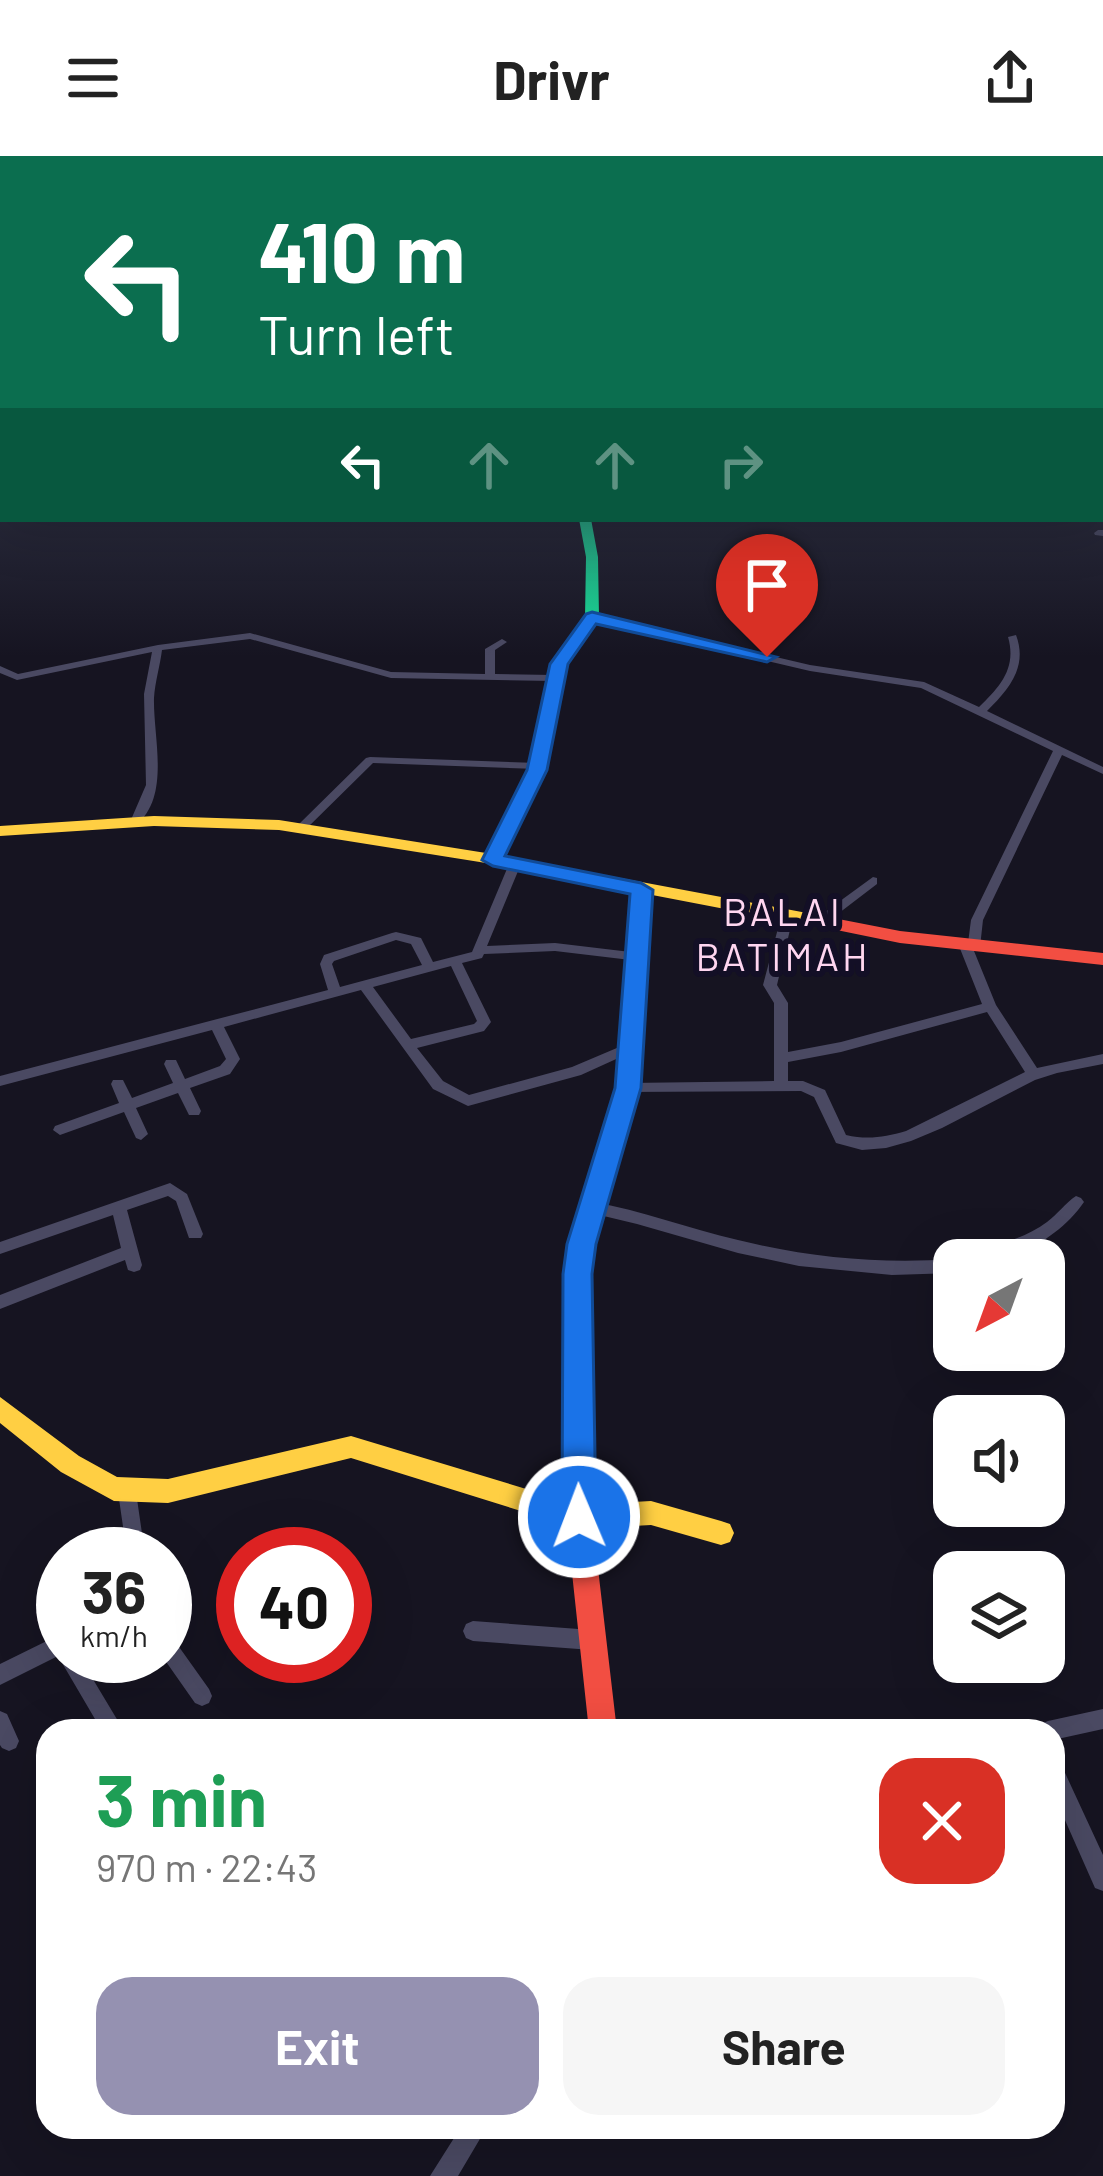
<!DOCTYPE html>
<html lang="en">
<head>
<meta charset="utf-8">
<style>
  :root { --surface:#fff; --page:#f6f6f6; --text:#222; --muted:#767676; --accent:#9591b1 }
  body { margin:0; font-family:Barlow,sans-serif; background:var(--page); color:var(--text); height:100vh; display:flex; flex-direction:column; font-size:45px; white-space:nowrap }
  * { box-sizing:border-box; margin:0 }
  p { font-size:39px; color:var(--muted) }
  .icon { flex:none; width:66px; height:66px; fill:none; stroke:currentColor; stroke-width:2; stroke-linecap:round; stroke-linejoin:round }
  .map { position:relative; flex:1; overflow:hidden }
  .panel { position:absolute; left:36px; top:1563px; width:1029px; height:420px; display:flex; flex-direction:column; background:var(--surface); border-radius:36px; box-shadow:0 12px 48px #0002 }
  .panel>* { flex:none }
  .banner { position:absolute; left:0px; top:0px; width:1104px; height:366px; box-shadow:0 12px 48px #0002; background:#0b6e4f; color:#fff; overflow:hidden }
  .needle { width:78px; rotate:221deg }
  .buttons { position:absolute; left:933px; top:1083px; display:grid; gap:24px }
  .buttons a { display:grid; place-items:center; width:132px; height:132px; border-radius:24px; background:var(--surface); box-shadow:0 12px 48px #0002; font-size:60px }
  .speed { position:absolute; left:36px; top:1371px; display:flex; gap:24px; font-size:60px; font-weight:700; text-align:center }
  .speed>* { display:grid; place-content:center; width:156px; height:156px; border-radius:50%; background:var(--surface); box-shadow:0 12px 48px #0002; line-height:1 }
  .speed small { font-size:30px; font-weight:400 }
  .speed .limit { border:18px solid #d22; background:#fff; color:#111 }
  .pin { position:absolute; display:grid; place-items:center; width:102px; height:102px; color:#fff; margin:-123px -51px; border-radius:50% 50% 50% 0; rotate:-45deg; box-shadow:0 0 12px #0007 }
  .pin .icon { rotate:45deg }
  .me { position:absolute; width:132px; margin:-66px; rotate:359deg; stroke-linejoin:round; filter:drop-shadow(0 0 9px #0008) }
  .turn { display:flex; align-items:center; gap:42px; height:252px; padding:0 60px; font-size:54px }
  .turn .icon { width:156px; height:156px; stroke-width:2.5 }
  .turn b { display:block; font-size:84px; line-height:102px }
  .lanes { display:flex; align-items:center; height:114px; padding:0 60px; background:#0003; justify-content:center; gap:60px; direction:ltr }
  .lanes .off { opacity:.35 }
  .round { display:grid; place-items:center; flex:none; width:126px; height:126px; border-radius:36px; background:var(--page) }
  .head { display:flex; align-items:center; justify-content:space-between; height:204px; padding:0 60px }
  h1 { font-size:72px; font-weight:700; line-height:90px; color:#1e9e55 }
  .action { display:flex; gap:24px; margin-top:auto; padding:24px 60px }
  .action a { flex:1; height:138px; border-radius:36px; background:var(--accent); color:#fff; font-size:48px; font-weight:700; line-height:138px; text-align:center }
  .action a+a { background:var(--page); color:var(--text) }
  header { display:flex; justify-content:space-between; align-items:center; height:156px; padding:0 60px; background:var(--surface); font-size:54px; font-weight:700 }
  .map>svg:first-child { display:block }
</style>
</head>
<body>
<header><svg class="icon" aria-label="menu" viewBox="0 0 24 24"><path d="M4 6h16M4 12h16M4 18h16"/></svg>Drivr<svg class="icon" aria-label="share" viewBox="0 0 24 24"><path d="M12 15V3M7 8l5-5 5 5M5 13v7h14v-7"/></svg></header>
<div class="map">
<svg width="1103" height="2020" viewBox="0 0 1103 2020">
  <rect width="100%" height="100%" fill="#161421"/>
  <g fill="none" stroke-linecap="round" stroke-linejoin="round">
    <path fill="#4a4962" fill-rule="evenodd" d="M1101 339H1103V344H1101Z
      M1098 374H1103V380L1095 379 1094 377Z
      M592 458 810 509 924 526 979 551C1000 531 1017 512 1008 481L1016 479C1028 511 1009 533 987 555L1103 611V618L1062 599 983 764 980 791 974 795 996 849 1037 912 1103 898V908L1057 917 1035 924 942 972 911 985 886 992 862 994 836 987 814 941 801 935 623 936 621 932 628 927 774 925V847L763 829 781 761 787 757 793 761 777 829 788 847V896L841 886 982 848 959 790 960 787H968L971 764 1053 595 921 532 810 515 589 463 587 461ZM987 856 1025 916 906 975C885 981 868 984 846 979L825 934 803 925H788V906L841 896Z
      M250 477 391 516 485 518V493L502 483 507 486 495 494V518L553 519 558 522 553 525 391 522 250 483 162 494C160 510 155 526 154 542 153 582 171 640 136 669L130 666 146 629 144 538 152 496 17 524 0 517V510L18 518 158 489Z
      M370 601 538 607 544 610 538 613 373 607 304 675H296V671L366 602Z
      M515 704 521 708 487 790 555 787 639 797 645 801 639 805 555 795 484 798 482 802 462 807 491 866 484 875 417 892 443 925 469 939 572 911 631 886 636 888 638 891 636 894 581 919 468 950 433 933 361 834 224 871 240 903 230 918 190 932 201 955 199 959H189L178 937 136 952 148 978 141 984 136 982 124 956 60 979 53 974 55 970 119 947 111 928 113 924H123L132 942 173 927 164 908 166 904H176L185 923 220 910 226 903 212 874 0 930V920L328 834 320 808 324 799 392 777 396 776 421 782 433 806 472 796 509 708ZM396 784 411 788 422 809 340 831 332 808 334 805ZM451 810 477 865 474 868 411 883 373 831Z
      M873 721 877 722V728L822 770H814V764Z
      M170 1027 187 1038 203 1078 201 1082H189L176 1045 168 1040 127 1054 142 1109 140 1114 134 1116 128 1114 125 1104 0 1153V1139L121 1092 113 1059 0 1098V1086Z
      M1076 1040 1081 1042 1084 1046C1064 1075 1029 1098 994 1104 985 1105 974 1104 964 1104L966 1099C994 1090 1024 1083 1047 1066 1058 1058 1065 1047 1076 1040Z
      M592 1046C642 1054 689 1073 738 1084 810 1102 881 1108 954 1103V1117L892 1119 799 1110 738 1097 637 1068 587 1056 584 1052 587 1048Z
      M127 1327 133 1330 136 1336 145 1398H127L118 1336 121 1330Z
      M473 1465 592 1474 599 1477 602 1484 599 1491 592 1494 473 1485 466 1482 463 1475 466 1468Z
      M63 1477V1500H79L124 1575H102L58 1500 0 1529V1508Z
      M165 1478 172 1481 209 1533 212 1540 209 1547 202 1550 195 1547 162 1500H165Z
      M1103 1553V1573L1053 1584V1575H1038L1041 1568 1048 1565Z
      M0 1555 7 1558 19 1585 16 1592 9 1595 2 1592 0 1589Z
      M1053 1602 1060 1606 1103 1699V1735L1095 1732 1053 1637Z
      M461 1971H487L458 2020H430Z"/>
    <path fill="#16e098" fill-rule="evenodd" d="M579 363H591L598 401 599 461 566 508 545 614 501 704 499 708H487L485 704 529 614 552 508 585 461 586 401Z
      M641 729 650 734 638 932 625 979 615 987 605 979 618 932 632 734Z"/>
    <path fill="#ffcf43" fill-rule="evenodd" d="M3 230V236L0 237V231Z
      M1101 302H1103V308H1101Z
      M154 660 279 664 486 697 823 760 832 766 823 772 486 707 279 674 154 670 0 680V670Z
      M0 1241 79 1300 117 1321 168 1323 351 1280 579 1349 651 1345 721 1365 730 1368 734 1377 730 1386 721 1389 651 1369 579 1373 351 1302 168 1347 114 1345 61 1316 0 1267Z"/>
    <path fill="#f24e42" fill-rule="evenodd" d="M823 760 900 775 1103 797V809L900 787 817 770V762Z
      M615 971 625 979 588 1118 592 1361 617 1575H589L566 1361V1118L605 979Z"/>
  </g>
  <linearGradient id="sky" x2="0" y2="1"><stop stop-color="#0c0b12"/><stop offset="0.44" stop-color="#363a4e"/><stop offset="1" stop-color="#363a4e" stop-opacity="0"/></linearGradient>
  <rect width="1103" height="501" fill="url(#sky)"/>
  <path fill="#1a73e8" stroke="#114b97" stroke-width="3" d="M592 456 776 501 767 506 596 468 568 508 547 614 505 700 641 727 653 734 641 932 596 1088 592 1118 596 1361 591 1372 579 1377 567 1372 562 1361 563 1118 567 1088 615 932 630 738 493 710 482 704 527 614 550 508 586 458Z"/>
  <g text-anchor="middle" dominant-baseline="central" stroke-width="12" stroke-linejoin="round" paint-order="stroke">
    <g font-size="39" letter-spacing="3" fill="#ffd6f0" stroke="#130f26">
      <text x="783" y="754">BALAI<tspan x="783" dy="45">BATIMAH</tspan></text>
    </g>
  </g>
</svg>
<div class="buttons">
<a><svg class="needle" viewBox="-14 -14 28 28"><path d="M0-13l5 13h-10z" fill="#e53935"/><path d="M0 13l5-13h-10z" fill="#767676"/></svg></a>
<a><svg class="icon" aria-label="sound" viewBox="0 0 24 24"><path d="M4 9h4l5-4v14l-5-4H4zM17 9q2 3 0 6"/></svg></a>
<a><svg class="icon" aria-label="layers" viewBox="0 0 24 24"><path d="M12 4l9 5-9 5-9-5zM3 14l9 5 9-5"/></svg></a>
</div>
<div class="speed"><div>36<small>km/h</small></div><div class="limit">40</div></div>
<div class="pin" style="left:767px;top:501px;background:#d93025"><svg class="icon" aria-label="arrive" viewBox="0 0 24 24"><path d="M6 21V4h12l-3 4 3 4H6"/></svg></div>
<svg class="me" style="left:579px;top:1361px" viewBox="-20 -20 40 40"><circle r="17" fill="#1a73e8" stroke="#fff" stroke-width="3"/><path d="M0-11L8 9 0 5-8 9z" fill="#fff"/></svg>
<div class="banner">
<div class="turn"><svg class="icon" aria-label="left" viewBox="0 0 24 24"><path d="M17 20v-9H6M10 6l-5 5 5 5"/></svg><div><b>410 m</b>Turn left</div></div>
<div class="lanes"><svg class="icon" aria-label="left" viewBox="0 0 24 24"><path d="M17 20v-9H6M10 6l-5 5 5 5"/></svg><svg class="icon off" aria-label="ahead" viewBox="0 0 24 24"><path d="M12 20V5M6 11l6-6 6 6"/></svg><svg class="icon off" aria-label="ahead" viewBox="0 0 24 24"><path d="M12 20V5M6 11l6-6 6 6"/></svg><svg class="icon off" aria-label="right" viewBox="0 0 24 24"><path d="M7 20v-9h11M14 6l5 5-5 5"/></svg></div>
</div>
<section class="panel">
<div class="head"><div><h1>3 min</h1><p>970 m · 22:43</p></div><a class="round" style="background:#d93025;color:#fff"><svg class="icon" aria-label="close" viewBox="0 0 24 24"><path d="M6 6l12 12M18 6L6 18"/></svg></a></div>
<div class="action"><a>Exit</a><a>Share</a></div>
</section>
</div>
</body>
</html>
